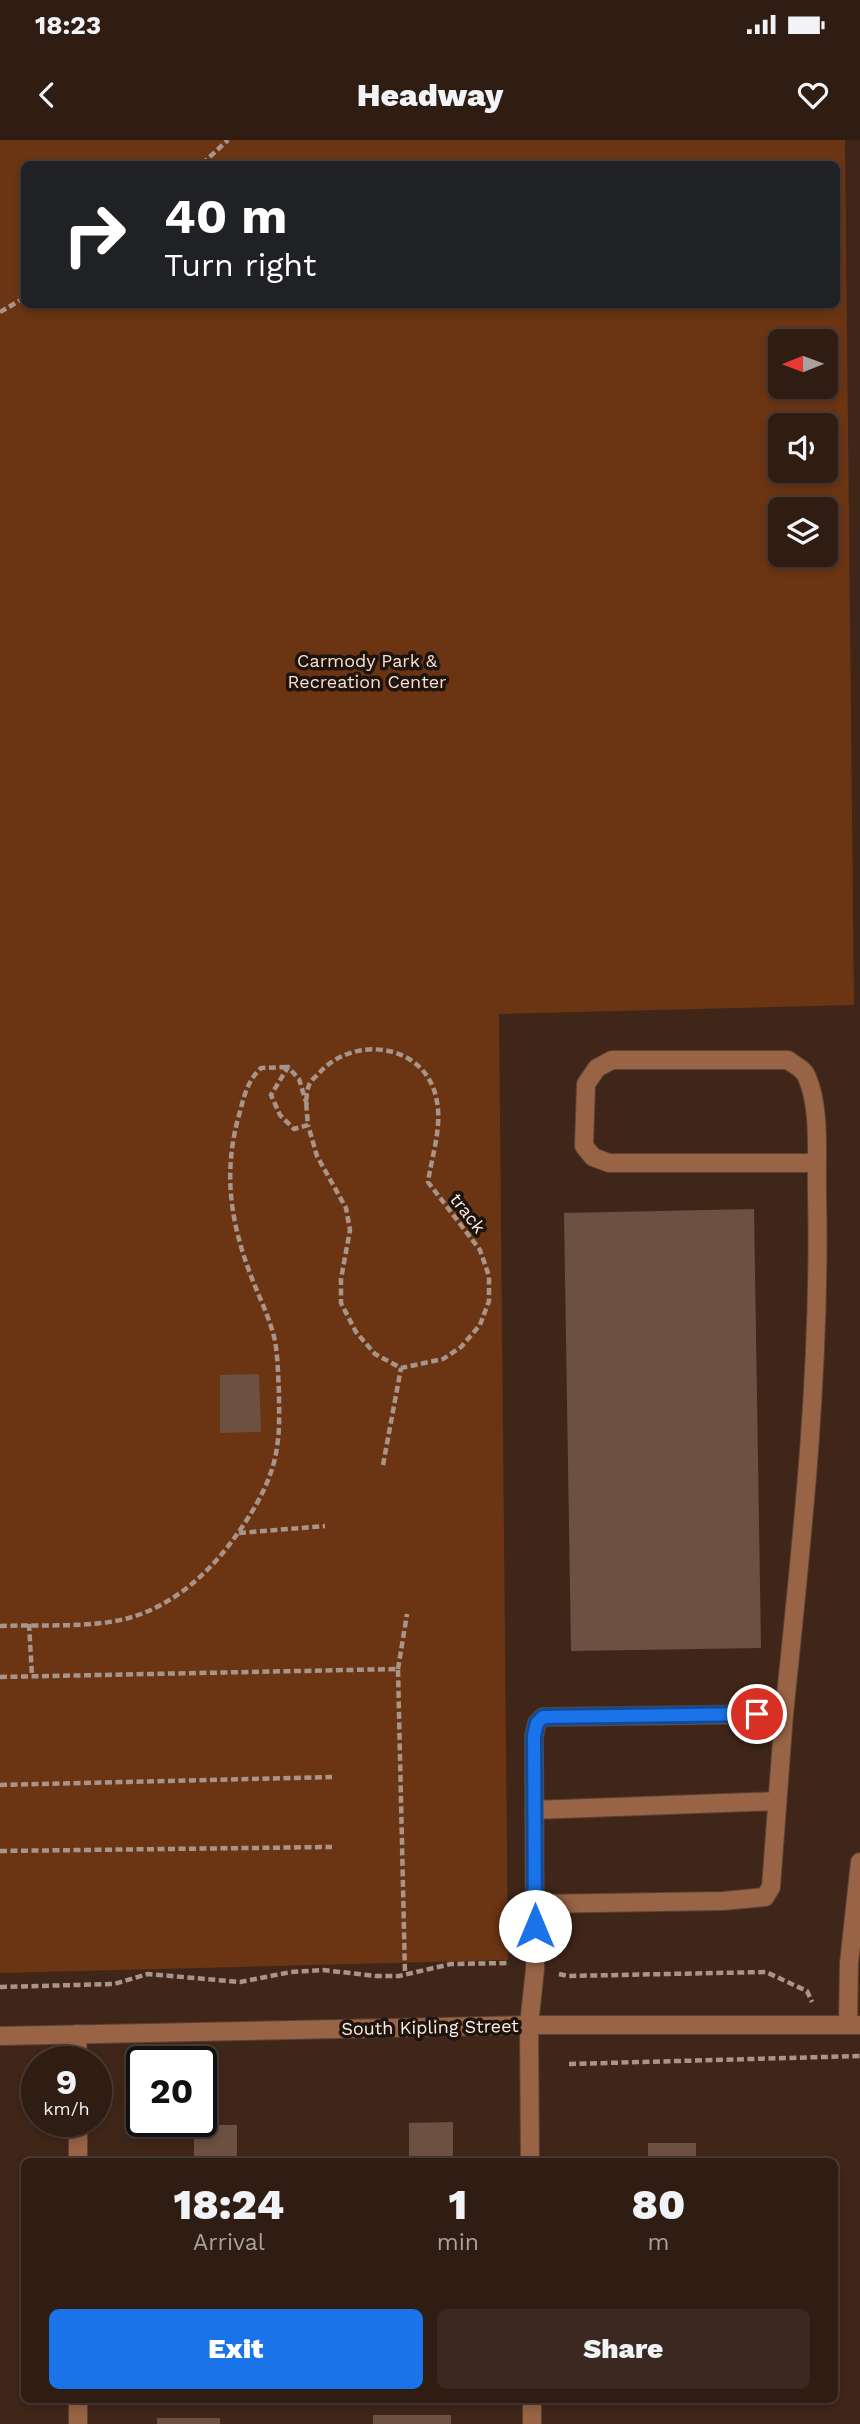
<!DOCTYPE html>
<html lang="en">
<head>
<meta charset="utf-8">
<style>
  :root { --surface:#2f1c13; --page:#3b2921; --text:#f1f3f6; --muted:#a7a1a0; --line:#4a3a33; --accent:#1a73e8 }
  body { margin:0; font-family:"Work Sans",sans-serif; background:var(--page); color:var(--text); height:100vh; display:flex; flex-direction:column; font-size:26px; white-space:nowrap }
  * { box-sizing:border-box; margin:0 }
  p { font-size:23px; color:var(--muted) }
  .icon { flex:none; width:38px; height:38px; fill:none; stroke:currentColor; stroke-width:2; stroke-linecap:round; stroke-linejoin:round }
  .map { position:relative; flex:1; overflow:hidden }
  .panel { position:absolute; left:21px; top:2018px; width:817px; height:245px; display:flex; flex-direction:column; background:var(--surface); border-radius:10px; box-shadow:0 4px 10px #0003,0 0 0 2px var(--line) }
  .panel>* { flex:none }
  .guide { position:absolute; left:21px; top:21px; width:819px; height:147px; border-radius:10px; box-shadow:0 4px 10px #0003,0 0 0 2px var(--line); background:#202124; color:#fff; overflow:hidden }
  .needle { width:46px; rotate:269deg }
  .tools { position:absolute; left:768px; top:189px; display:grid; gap:14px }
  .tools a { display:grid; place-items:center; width:70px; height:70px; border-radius:10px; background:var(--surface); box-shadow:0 4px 10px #0003,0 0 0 2px var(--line); font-size:35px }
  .speed { position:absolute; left:21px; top:1906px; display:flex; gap:14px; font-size:35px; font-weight:700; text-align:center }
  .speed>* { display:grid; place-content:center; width:91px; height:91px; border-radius:50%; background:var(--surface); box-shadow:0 4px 10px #0003,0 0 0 2px var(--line); line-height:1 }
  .speed small { font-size:18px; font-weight:400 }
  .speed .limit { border:4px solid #111; border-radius:10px; background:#fff; color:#111 }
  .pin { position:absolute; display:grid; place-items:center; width:60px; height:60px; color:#fff; margin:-30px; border:4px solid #fff; border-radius:50%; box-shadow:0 2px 7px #0007 }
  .me { position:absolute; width:77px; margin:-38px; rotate:0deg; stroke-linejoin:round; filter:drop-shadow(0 0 5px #0008) }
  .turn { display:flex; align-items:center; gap:24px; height:147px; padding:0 28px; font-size:32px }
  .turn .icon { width:91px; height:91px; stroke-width:2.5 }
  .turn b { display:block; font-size:49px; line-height:60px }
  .eta { display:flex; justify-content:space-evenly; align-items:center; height:119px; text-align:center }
  .eta b { font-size:42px; font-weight:800; line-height:49px }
  .primary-button { display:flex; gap:14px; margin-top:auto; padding:14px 28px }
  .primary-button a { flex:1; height:80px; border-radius:10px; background:var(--accent); color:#fff; font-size:28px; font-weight:800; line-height:80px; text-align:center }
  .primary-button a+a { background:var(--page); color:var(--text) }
  .status { display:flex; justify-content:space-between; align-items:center; height:49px; padding:0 35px; background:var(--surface); direction:ltr }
  .status svg { height:19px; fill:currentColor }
  header { display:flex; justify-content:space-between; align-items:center; height:91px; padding:0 28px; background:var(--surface); font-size:32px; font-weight:800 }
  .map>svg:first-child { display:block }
</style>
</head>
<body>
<div class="status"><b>18:23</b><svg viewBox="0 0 49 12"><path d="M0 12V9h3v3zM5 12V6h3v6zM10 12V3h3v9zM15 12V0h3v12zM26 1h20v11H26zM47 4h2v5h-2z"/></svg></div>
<header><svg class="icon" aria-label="back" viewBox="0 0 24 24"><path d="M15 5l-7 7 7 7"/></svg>Headway<svg class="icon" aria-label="heart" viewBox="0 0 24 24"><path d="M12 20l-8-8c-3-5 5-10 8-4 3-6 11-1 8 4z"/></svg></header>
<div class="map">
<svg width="860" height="2284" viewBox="0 0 860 2284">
  <rect width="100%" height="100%" fill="#3f2619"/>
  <path fill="#6b3514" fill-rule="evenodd" d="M0 0H845L854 865 499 874 508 1820 0 1833ZM24 24H836V164H24ZM780 201H826V247H780ZM780 285H826V331H780ZM780 369H826V415H780Z"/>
  <path fill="#6c5142" d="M754 1069 761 1508 571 1511 564 1073Z
    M259 1234 261 1292 220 1293V1235Z
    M453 1982V2021H409V1983Z
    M194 1985H237V2021H194Z
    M648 2003H696V2021H648Z
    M373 2275H451V2284H373Z
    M157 2278H220V2284H157Z"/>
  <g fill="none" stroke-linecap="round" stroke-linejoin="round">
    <defs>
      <path id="service" d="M534 1670 777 1661
        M535 1764 723 1761 765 1757 771 1747 784 1574
        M529 1885 535 1829 534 1596 537 1583 543 1577 784 1574C802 1401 821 1227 817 1053 816 1017 821 970 807 937 804 929 794 925 788 920H612L597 928 586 944 584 1006 593 1017 609 1023H816
        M848 1885 849 1823 860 1722"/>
      <path id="minor" d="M529 1885 530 2021
        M77 1894 78 1922
        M78 1981V2021
        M78 2259V2284
        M532 2259V2284"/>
      <path id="tertiary" d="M0 1896 529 1885H860"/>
    </defs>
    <use href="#service" stroke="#5a4236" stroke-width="20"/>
    <use href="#minor" stroke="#5a4236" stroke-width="20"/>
    <use href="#tertiary" stroke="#5a4236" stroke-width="20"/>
    <path stroke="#a89489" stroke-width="4.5" stroke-dasharray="7 3.5" stroke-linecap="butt" d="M202 24 228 0
      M0 172 24 158
      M307 965 299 939 288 927 271 955 280 975 294 989 308 985C307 973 304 954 310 943 312 939 318 935 321 931 356 895 424 904 436 957 443 985 432 1015 428 1042L480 1110 489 1136V1161L480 1185 461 1207 443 1219 401 1228 375 1214 356 1192 341 1163V1139L350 1090 346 1068 317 1016 308 985
      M383 1325 401 1228
      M239 1393 325 1386
      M29 1484 32 1536
      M0 1486C41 1484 93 1489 132 1477 175 1464 210 1432 235 1397 254 1371 273 1339 277 1307 280 1289 279 1271 279 1253 278 1236 278 1218 275 1201 270 1178 259 1157 251 1136 230 1081 223 1032 239 975 244 957 247 941 261 928L288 927
      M398 1529 407 1474
      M0 1537 398 1529 405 1834
      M0 1645 332 1637
      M0 1711 332 1707
      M559 1834 568 1836 766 1832 807 1851 812 1862
      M0 1847 114 1844 148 1834 240 1842 291 1832 323 1830 376 1836H399L451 1824 509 1823
      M569 1924 860 1916"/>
    <use href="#service" stroke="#996345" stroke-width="18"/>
    <use href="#minor" stroke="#996345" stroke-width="18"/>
    <use href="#tertiary" stroke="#996345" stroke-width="18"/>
  </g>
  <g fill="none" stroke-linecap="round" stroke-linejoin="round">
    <defs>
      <path id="route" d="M535 1786 534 1596 537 1583 543 1577 757 1574"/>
    </defs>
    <use href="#route" stroke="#114b97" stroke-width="18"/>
    <use href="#route" stroke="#1a73e8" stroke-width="12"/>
  </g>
  <g text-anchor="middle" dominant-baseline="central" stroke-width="7" stroke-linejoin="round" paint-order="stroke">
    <g font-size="18" fill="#f6ded2" stroke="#1e130d">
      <text x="367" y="520">Carmody Park &amp;<tspan x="367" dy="21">Recreation Center</tspan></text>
    </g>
    <g font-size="18" fill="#ffeee5" stroke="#1e130d">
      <text transform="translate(468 1073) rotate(52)">track</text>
      <text transform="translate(430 1887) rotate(-1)">South Kipling Street</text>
    </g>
  </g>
</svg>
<div class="tools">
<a><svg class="needle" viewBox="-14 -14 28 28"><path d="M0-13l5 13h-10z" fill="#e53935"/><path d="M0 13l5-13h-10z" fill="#a7a1a0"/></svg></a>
<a><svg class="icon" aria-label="sound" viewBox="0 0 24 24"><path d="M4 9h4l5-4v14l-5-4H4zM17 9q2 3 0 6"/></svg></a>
<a><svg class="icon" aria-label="layers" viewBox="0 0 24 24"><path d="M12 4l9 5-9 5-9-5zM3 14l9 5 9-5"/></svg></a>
</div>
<div class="speed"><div>9<small>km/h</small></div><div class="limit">20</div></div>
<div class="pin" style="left:757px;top:1574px;background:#d93025"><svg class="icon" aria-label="arrive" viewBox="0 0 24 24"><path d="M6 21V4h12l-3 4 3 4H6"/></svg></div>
<svg class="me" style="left:535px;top:1786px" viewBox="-20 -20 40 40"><circle r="19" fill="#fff"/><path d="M0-13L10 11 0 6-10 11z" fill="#1a73e8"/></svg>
<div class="guide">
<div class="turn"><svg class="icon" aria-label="right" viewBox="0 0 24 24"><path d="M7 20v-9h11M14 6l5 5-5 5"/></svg><div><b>40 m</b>Turn right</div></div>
</div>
<section class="panel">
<div class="eta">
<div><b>18:24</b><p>Arrival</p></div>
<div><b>1</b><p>min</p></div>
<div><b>80</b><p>m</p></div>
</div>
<div class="primary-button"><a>Exit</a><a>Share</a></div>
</section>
</div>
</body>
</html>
